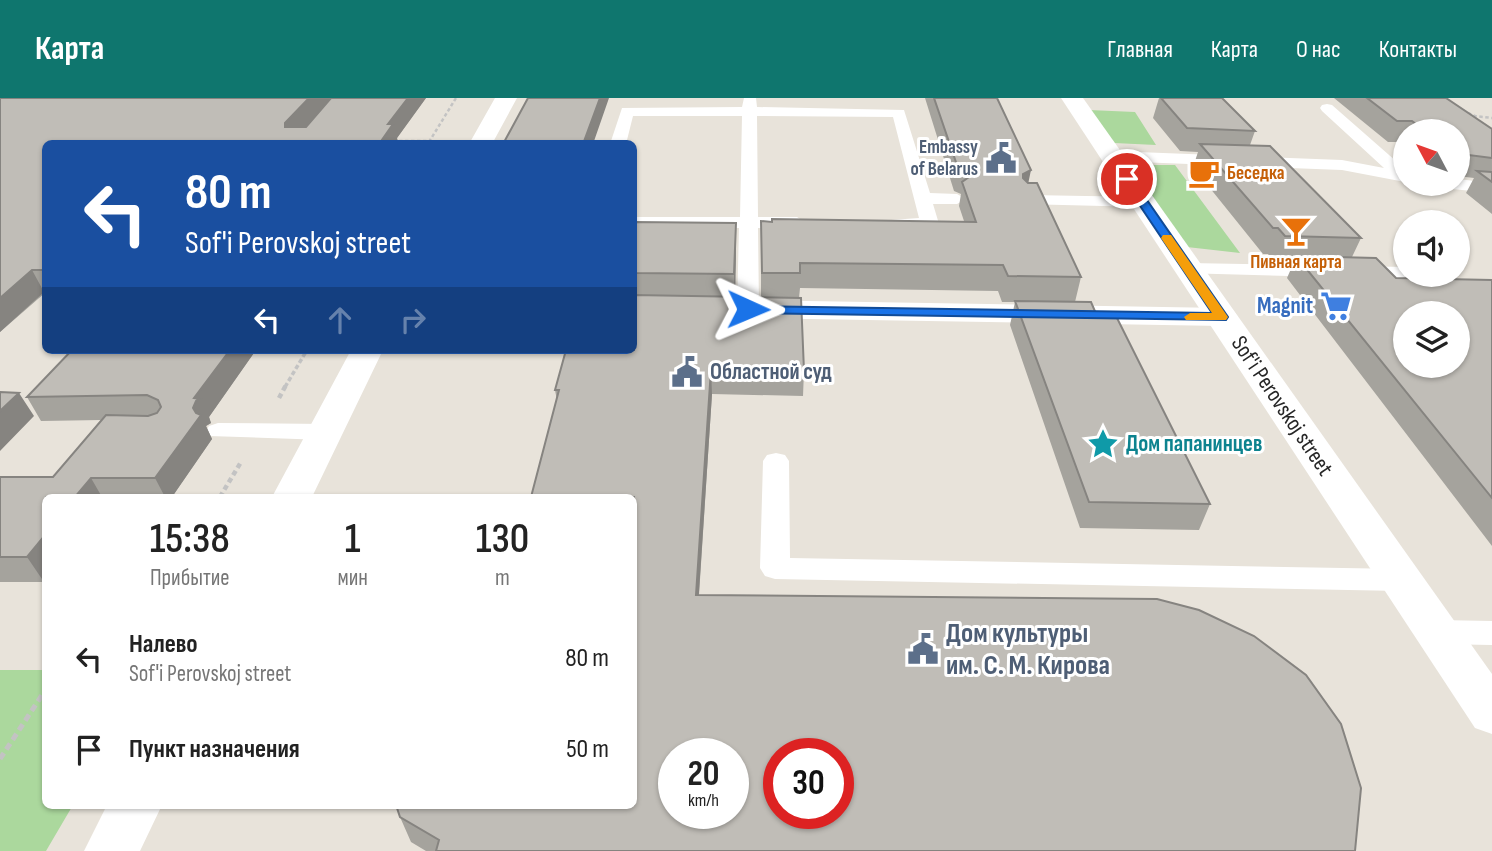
<!DOCTYPE html>
<html lang="ru">
<head>
<meta charset="utf-8">
<style>
  :root { --surface:#fff; --page:#f6f6f6; --text:#222; --muted:#767676; --accent:#0f766e }
  body { margin:0; font-family:"Sofia Sans Condensed",sans-serif; background:var(--page); color:var(--text); height:100vh; display:flex; flex-direction:column; font-size:26px; white-space:nowrap }
  * { box-sizing:border-box; margin:0 }
  p { font-size:23px; color:var(--muted) }
  .icon { flex:none; width:38px; height:38px; fill:none; stroke:currentColor; stroke-width:2; stroke-linecap:round; stroke-linejoin:round }
  .map { position:relative; flex:1; overflow:hidden }
  .drawer { position:absolute; left:42px; top:396px; width:595px; height:315px; display:flex; flex-direction:column; background:var(--surface); border-radius:10px; box-shadow:0 2px 5px #0004 }
  .drawer>* { flex:none }
  .banner { position:absolute; left:42px; top:42px; width:595px; height:214px; border-radius:10px; box-shadow:0 2px 5px #0004; background:#1a4fa0; color:#fff; overflow:hidden }
  .needle { width:46px; rotate:311deg }
  .tools { position:absolute; left:1393px; top:21px; display:grid; gap:14px }
  .tools a { display:grid; place-items:center; width:77px; height:77px; border-radius:50%; background:var(--surface); box-shadow:0 2px 5px #0004; font-size:35px }
  .speed { position:absolute; left:658px; top:640px; display:flex; gap:14px; font-size:35px; font-weight:700; text-align:center }
  .speed>* { display:grid; place-content:center; width:91px; height:91px; border-radius:50%; background:var(--surface); box-shadow:0 2px 5px #0004; line-height:1 }
  .speed small { font-size:18px; font-weight:400 }
  .speed .limit { border:10px solid #d22; background:#fff; color:#111 }
  .pin { position:absolute; display:grid; place-items:center; width:60px; height:60px; color:#fff; margin:-30px; border:4px solid #fff; border-radius:50%; box-shadow:0 2px 7px #0007 }
  .me { position:absolute; width:77px; margin:-38px; rotate:91deg; stroke-linejoin:round; filter:drop-shadow(0 0 5px #0008) }
  .turn { display:flex; align-items:center; gap:24px; height:147px; padding:0 28px; font-size:32px }
  .turn .icon { width:91px; height:91px; stroke-width:2.5 }
  .turn b { display:block; font-size:49px; line-height:60px }
  .lanes { display:flex; align-items:center; height:66px; padding:0 28px; background:#0003; justify-content:center; gap:35px; direction:ltr }
  .lanes .off { opacity:.35 }
  .eta { display:flex; justify-content:space-evenly; align-items:center; height:119px; text-align:center }
  .eta b { font-size:42px; font-weight:600; line-height:49px }
  ul { padding:0; list-style:none }
  li { display:flex; align-items:center; gap:21px; height:91px; padding:0 28px }
  li div { flex:1 }
  li b { display:block; font-size:26px }
  li em { font-style:normal }
  header { display:flex; align-items:center; gap:42px; box-sizing:border-box; height:98px; padding:0 35px; background:var(--accent); color:#fff }
  header strong { font-size:33px }
  nav { display:flex; gap:38px; margin-inline-start:auto; font-size:24px }
  .map>svg:first-child { display:block }
</style>
</head>
<body>
<header>
<strong>Карта</strong>
<nav><a>Главная</a><a>Карта</a><a>О нас</a><a>Контакты</a></nav>
</header>
<div class="map">
<svg width="1492" height="753" viewBox="0 0 1492 753">
  <rect width="100%" height="100%" fill="#e8e3da"/>
  <path fill="#abd89d" d="M1089 12 1135 14 1156 47 1114 45Z
    M1126 67H1175L1240 155 1178 148Z
    M0 572H45L46 707H73L46 753H0Z"/>
  <g fill="none" stroke-linecap="round" stroke-linejoin="round">
    <path stroke="#c3c3c3" stroke-width="2.5" stroke-dasharray="3.5 2.5" stroke-linecap="butt" d="M1457 10 1475 18 1492 20
      M393 43H430
      M429 44 456 0"/>
    <path stroke="#c3c3c3" stroke-width="3.5" stroke-dasharray="4.5 2.5" stroke-linecap="butt" d="M285 289 307 252"/>
    <path stroke="#c3c3c3" stroke-width="4.5" stroke-dasharray="5 3.5" stroke-linecap="butt" d="M279 300 286 287
      M220 399 241 364"/>
    <path stroke="#c3c3c3" stroke-width="5" stroke-dasharray="7 4.5" stroke-linecap="butt" d="M0 661 46 591"/>
    <path fill="#fff" fill-rule="evenodd" d="M744 0H756L757 9 904 12 930 95 957 96 966 101 957 106H933L939 126 937 130H891L889 126 891 122 919 120 893 19 757 18 758 119H797L806 125 797 131 758 130 759 211 755 215H741L737 211 739 130H634V119H740L742 18H633L626 46H610L622 10 742 9Z
      M1327 6 1332 7 1405 71V84L1342 72 1112 63 1104 58 1112 53 1342 62 1384 70 1322 13 1320 10 1322 7Z
      M1458 81 1492 85V95L1452 91 1443 86H1458Z
      M1029 97 1143 99 1152 104 1143 109 1023 106 1020 102Z
      M1188 165 1405 169V177H1414L1405 181 1181 175 1178 171 1181 167Z
      M218 325 325 326 334 329 337 334 334 339 325 342 209 338 206 333 209 328Z
      M776 355 785 357 789 363 790 460 1401 471 1411 474 1416 482 1411 490 1401 493 775 481 765 478 760 470 763 363 767 357Z
      M1437 522 1492 523V547L1437 546 1426 543 1421 534 1426 525Z"/>
    <path fill="#fff" fill-rule="evenodd" d="M495 0H517L492 46H469Z
      M748 202 1222 210 1233 212 1238 219 1233 226 1222 228 748 220 737 218 733 211 737 204Z
      M351 252H383L312 399H272Z
      M107 707H162L140 753H84Z"/>
    <path fill="#fff" fill-rule="evenodd" d="M1061 0H1083L1492 576V636L1475 630Z"/>
  </g>
  <path fill="#a5a39d" d="M0 0H426L397 40 398 45 46 46V194L0 234Z
    M925 0H997L1028 85 1081 179 1075 204 1097 218 1210 406 1199 432 1080 430 1010 227 1015 204H1002L998 193 800 190 799 200 804 273 803 298 712 296 699 497 1355 753H426L411 744 400 719 634 707 555 292 634 252V124L736 148 735 199 761 200V123H964L959 108 961 96 954 93Z
    M1159 0H1222L1255 33 1250 47 1361 140 1352 159 1396 180 1492 182V448L1287 180 1294 164H1274L1268 156H1263L1193 69 1198 54 1180 53 1153 20Z
    M1334 0H1446L1492 31V116L1466 95 1474 80 1458 78V79V33H1405V46L1403 44H1388Z
    M72 252H256L209 319 211 325 206 328 212 341 172 399H46V482L44 484H0V379H53L101 322 41 323 27 299Z"/>
  <path fill="#868480" d="M309 0H332L291 44 285 29V25Z
    M408 0H426L397 40 398 45 379 46 388 26Z
    M600 0H609L593 46H583Z
    M1031 72 1026 96 1019 100 1023 76Z
    M736 125V148L735 200 734 176Z
    M32 172 44 194 0 234V200Z
    M230 252H256L209 319 211 325 206 328 212 341 172 399H165L155 380 193 310 194 300Z
    M711 271 712 296 697 524 696 497Z
    M19 295 34 318 0 353V313Z
    M91 380 102 399H75Z
    M46 436V482L44 484 27 459Z"/>
  <path fill="#c0bdb7" stroke="#868480" stroke-width="2" fill-rule="evenodd" d="M0 0H309L285 25V29H306L331 0H408L388 26H393L379 46H46V172H32L0 200Z
    M528 0H600L583 46H503Z
    M934 0H997L1031 72 1023 76V80L1028 85H1037L1081 179 1008 178 1003 167 800 165V175H762L761 123 772 124V121L976 124 962 84 972 77 958 70Z
    M1161 0H1222L1255 33 1187 30Z
    M1367 0H1446L1492 31V60L1469 57 1466 62H1462L1458 58V33H1425L1412 23H1397Z
    M1200 46 1270 48 1361 140 1285 138 1278 130H1273Z
    M1477 73 1492 74V84Z
    M634 124 736 125 734 176 634 175Z
    M1296 158 1376 160 1396 180 1492 182V400ZM1405 215H1458V268H1405Z
    M634 197 801 200 804 273 711 271 696 497 1157 501 1199 512 1254 538 1306 577 1341 626 1361 690 1355 753H436L439 742 400 719 396 707H634V399H531L559 292H555L566 252H634ZM674 656H733V716H674ZM779 656H838V716H779Z
    M1015 203 1091 204 1097 218H1116L1210 406 1089 404Z
    M72 252H230L194 300 200 301 196 303 193 310 196 315 201 317 155 380H91L75 399H46V436L27 459H0V379H53L106 317 148 318 157 315 161 309 158 302 147 297 27 299Z
    M0 294 19 295 0 313Z"/>
  <path fill="#1a73e8" stroke="#114b97" stroke-width="2" d="M1123 79H1131L1228 219 1226 222 748 215 741 211 748 208 1212 215 1122 81Z"/>
  <path fill="#f59e0b" d="M1163 137H1171L1228 219 1226 222H1186L1184 219 1190 215H1212L1161 140Z"/>
  <defs>
    <symbol id="civic-bare" viewBox="-9 -9 18 18"><path d="M-.6-6.5H3V-4.5H.6V-3L4-1V1h2V6H-6V1h2V-1L-.6-3ZM-1.2 2.5V6h2.4V2.5Z" fill="#5c6f8a" stroke="#fff" stroke-width="2.5" paint-order="stroke"/></symbol>
    <symbol id="cafe-bare" viewBox="-9 -9 18 18"><path d="M-5.5-4.5H6V0H3Q3 3.5 0 3.5H-2.5Q-5.5 3.5-5.5 0ZM3-3.2v2h1.7v-2ZM-6 4.5H4V6H-6Z" fill="#e8710a" stroke="#fff" stroke-width="2.5" paint-order="stroke"/></symbol>
    <symbol id="bar-bare" viewBox="-9 -9 18 18"><path d="M-6-5H6L.8 .8V4.5H3.5V6h-7V4.5H-.8V.8Z" fill="#e8710a" stroke="#fff" stroke-width="2.5" paint-order="stroke"/></symbol>
    <symbol id="supermarket-bare" viewBox="-9 -9 18 18"><path d="M-6-5.5h2.5l.6 2H6L4.5 2H-2.5L-4.4-4H-6ZM-1.5 3.2a1.3 1.3 0 1 0 .1 0ZM3 3.2a1.3 1.3 0 1 0 .1 0Z" fill="#3f7fe0" stroke="#fff" stroke-width="2.5" paint-order="stroke"/></symbol>
    <symbol id="sight-bare" viewBox="-9 -9 18 18"><path d="M0-6L1.8-2.2L6-1.7L2.9 1.2L3.7 5.4L0 3.3L-3.7 5.4L-2.9 1.2L-6-1.7L-1.8-2.2Z" fill="#0f9aa8" stroke="#fff" stroke-width="2.5" paint-order="stroke"/></symbol>
  </defs>
  <g fill-rule="evenodd">
    <use href="#civic-bare" x="979" y="38" width="44" height="44"/>
    <use href="#cafe-bare" x="1182" y="53" width="44" height="44"/>
    <use href="#bar-bare" x="1274" y="111" width="44" height="44"/>
    <use href="#supermarket-bare" x="1314" y="186" width="44" height="44"/>
    <use href="#civic-bare" x="665" y="252" width="44" height="44"/>
    <use href="#sight-bare" x="1081" y="324" width="44" height="44"/>
    <use href="#civic-bare" x="901" y="529" width="44" height="44"/>
  </g>
  <g text-anchor="middle" dominant-baseline="central" stroke-width="6" stroke-linejoin="round" paint-order="stroke">
    <g font-size="19" font-weight="bold" fill="#4e5e75" stroke="#fff" text-anchor="end">
      <text x="978" y="49">Embassy<tspan x="978" dy="22">of Belarus</tspan></text>
    </g>
    <g font-size="19" font-weight="bold" fill="#c56008" stroke="#fff" text-anchor="start">
      <text x="1227" y="75">Беседка</text>
      <text x="1296" y="164" text-anchor="middle">Пивная карта</text>
    </g>
    <g font-size="23" font-weight="bold" fill="#366cbe" stroke="#fff" text-anchor="end">
      <text x="1313" y="208">Magnit</text>
    </g>
    <g font-size="23" font-weight="bold" fill="#4e5e75" stroke="#fff" text-anchor="start">
      <text x="710" y="274">Областной суд</text>
    </g>
    <g font-size="23" fill="#272727" stroke="#fff">
      <text transform="translate(1282 308) rotate(56)">Sof'i Perovskoj street</text>
    </g>
    <g font-size="23" font-weight="bold" fill="#0d838f" stroke="#fff" text-anchor="start">
      <text x="1126" y="346">Дом папанинцев</text>
    </g>
    <g font-size="28" font-weight="bold" fill="#4e5e75" stroke="#fff" text-anchor="start">
      <text x="946" y="535">Дом культуры<tspan x="946" dy="32">им. С. М. Кирова</tspan></text>
    </g>
  </g>
</svg>
<div class="tools">
<a><svg class="needle" viewBox="-14 -14 28 28"><path d="M0-13l5 13h-10z" fill="#e53935"/><path d="M0 13l5-13h-10z" fill="#767676"/></svg></a>
<a><svg class="icon" aria-label="sound" viewBox="0 0 24 24"><path d="M4 9h4l5-4v14l-5-4H4zM17 9q2 3 0 6"/></svg></a>
<a><svg class="icon" aria-label="layers" viewBox="0 0 24 24"><path d="M12 4l9 5-9 5-9-5zM3 14l9 5 9-5"/></svg></a>
</div>
<div class="speed"><div>20<small>km/h</small></div><div class="limit">30</div></div>
<div class="pin" style="left:1127px;top:81px;background:#d93025"><svg class="icon" aria-label="arrive" viewBox="0 0 24 24"><path d="M6 21V4h12l-3 4 3 4H6"/></svg></div>
<svg class="me" style="left:748px;top:211px" viewBox="-20 -20 40 40"><path d="M0-17L14 15 0 8-14 15z" fill="#1a73e8" stroke="#fff" stroke-width="4"/></svg>
<div class="banner">
<div class="turn"><svg class="icon" aria-label="left" viewBox="0 0 24 24"><path d="M17 20v-9H6M10 6l-5 5 5 5"/></svg><div><b>80 m</b>Sof'i Perovskoj street</div></div>
<div class="lanes"><svg class="icon" aria-label="left" viewBox="0 0 24 24"><path d="M17 20v-9H6M10 6l-5 5 5 5"/></svg><svg class="icon off" aria-label="ahead" viewBox="0 0 24 24"><path d="M12 20V5M6 11l6-6 6 6"/></svg><svg class="icon off" aria-label="right" viewBox="0 0 24 24"><path d="M7 20v-9h11M14 6l5 5-5 5"/></svg></div>
</div>
<section class="drawer">
<div class="eta">
<div><b>15:38</b><p>Прибытие</p></div>
<div><b>1</b><p>мин</p></div>
<div><b>130</b><p>m</p></div>
</div>
<ul>
<li><svg class="icon" aria-label="left" viewBox="0 0 24 24"><path d="M17 20v-9H6M10 6l-5 5 5 5"/></svg><div><b>Налево</b><p>Sof'i Perovskoj street</p></div><em>80 m</em></li>
<li><svg class="icon" aria-label="arrive" viewBox="0 0 24 24"><path d="M6 21V4h12l-3 4 3 4H6"/></svg><div><b>Пункт назначения</b></div><em>50 m</em></li>
</ul>
</section>
</div>
</body>
</html>
